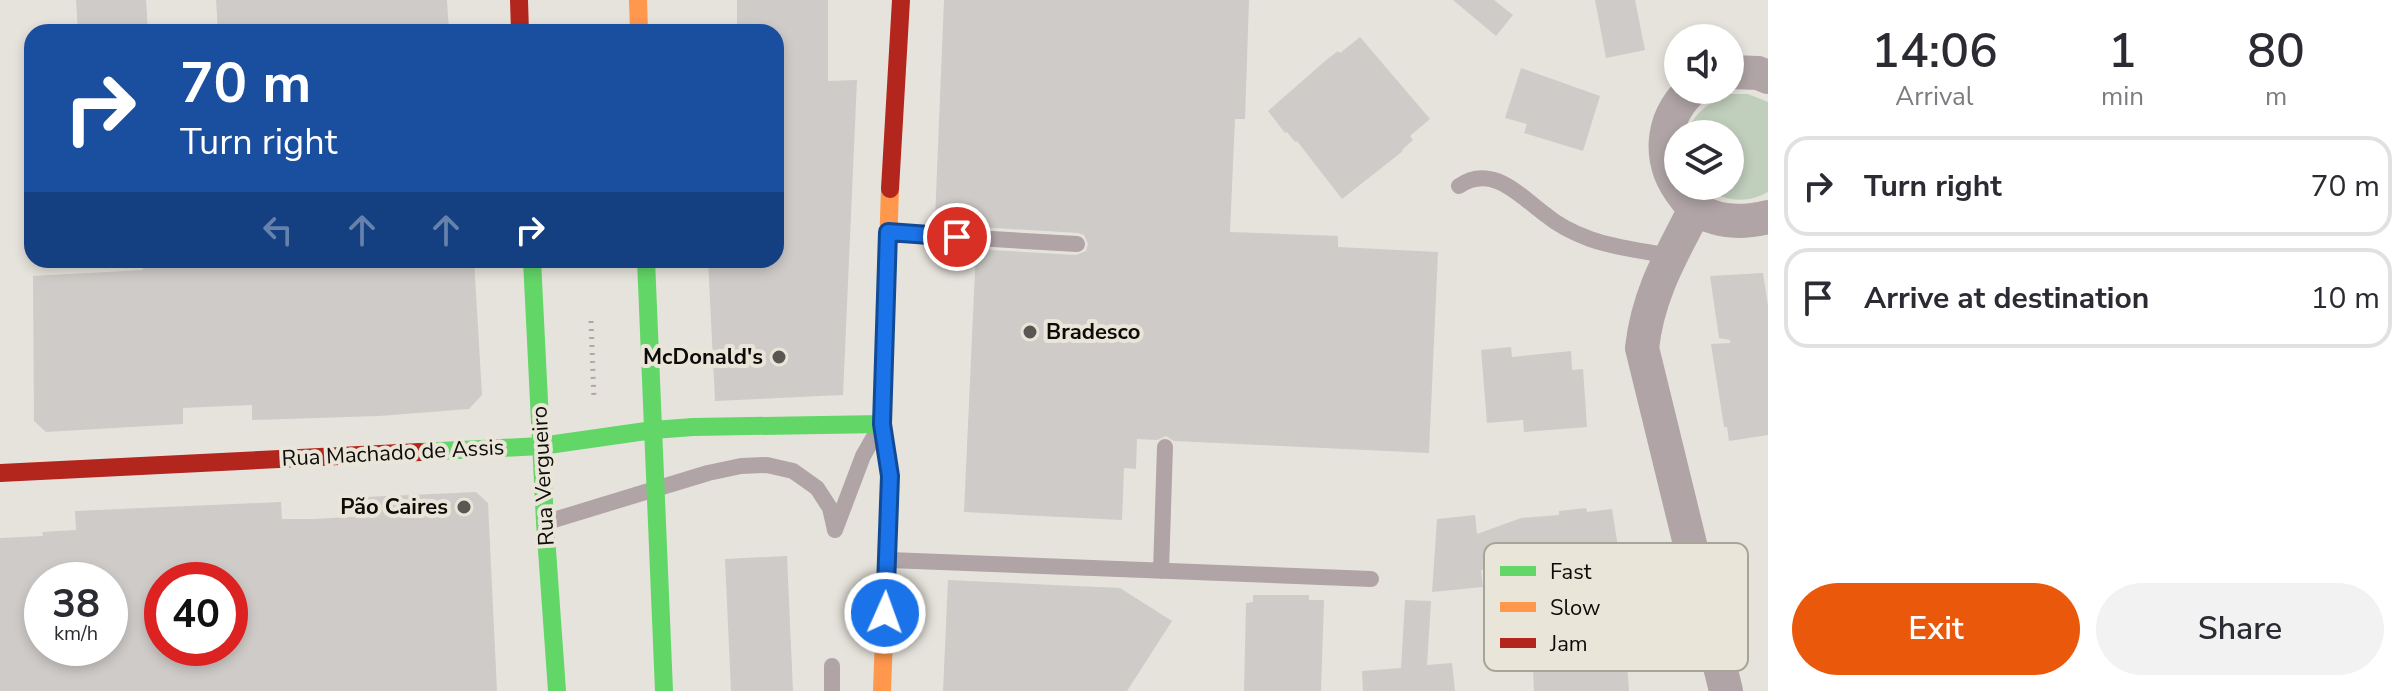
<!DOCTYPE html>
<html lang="en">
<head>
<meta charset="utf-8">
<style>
  :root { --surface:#fff; --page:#f2f2f3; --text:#2b2b33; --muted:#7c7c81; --line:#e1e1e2; --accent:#ea580c }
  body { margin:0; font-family:"Nunito Sans",sans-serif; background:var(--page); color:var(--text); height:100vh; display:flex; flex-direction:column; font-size:30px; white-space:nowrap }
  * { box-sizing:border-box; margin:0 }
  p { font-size:26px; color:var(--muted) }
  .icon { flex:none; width:44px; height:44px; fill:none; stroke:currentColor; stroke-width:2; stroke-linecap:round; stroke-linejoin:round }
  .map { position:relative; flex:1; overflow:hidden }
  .drawer { display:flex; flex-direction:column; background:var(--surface); width:640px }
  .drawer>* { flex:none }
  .guide { position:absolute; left:24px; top:24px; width:760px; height:244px; border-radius:24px; box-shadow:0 4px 12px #0003; background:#1a4fa0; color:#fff; overflow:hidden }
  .buttons { position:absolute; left:1664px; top:24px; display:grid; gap:16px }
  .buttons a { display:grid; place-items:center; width:80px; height:80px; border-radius:50%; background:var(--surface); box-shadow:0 4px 12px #0003; font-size:40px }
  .speed { position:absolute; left:24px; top:562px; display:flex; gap:16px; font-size:40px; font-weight:700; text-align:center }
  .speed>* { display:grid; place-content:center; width:104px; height:104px; border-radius:50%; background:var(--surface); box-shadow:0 4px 12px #0003; line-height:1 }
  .speed small { font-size:20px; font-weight:400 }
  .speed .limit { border:12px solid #d22; background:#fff; color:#111 }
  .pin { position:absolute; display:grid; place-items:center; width:68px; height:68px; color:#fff; margin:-34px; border:4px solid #fff; border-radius:50%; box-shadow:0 2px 8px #0007 }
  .me { position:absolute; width:88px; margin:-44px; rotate:2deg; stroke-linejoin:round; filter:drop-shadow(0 0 6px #0008) }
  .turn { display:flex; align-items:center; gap:28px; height:168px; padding:0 24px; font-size:36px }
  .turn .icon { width:104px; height:104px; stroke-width:2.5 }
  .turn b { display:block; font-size:56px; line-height:68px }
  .lanes { display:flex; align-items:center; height:76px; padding:0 24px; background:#0003; justify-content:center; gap:40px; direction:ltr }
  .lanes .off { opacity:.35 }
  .eta { display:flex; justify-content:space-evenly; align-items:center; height:136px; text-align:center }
  .eta b { font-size:48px; font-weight:600; line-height:56px }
  .button { display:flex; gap:16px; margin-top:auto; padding:16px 24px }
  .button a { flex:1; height:92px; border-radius:48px; background:var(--accent); color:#fff; font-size:32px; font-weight:600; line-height:92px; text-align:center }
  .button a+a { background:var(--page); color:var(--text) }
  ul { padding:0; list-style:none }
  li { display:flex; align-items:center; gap:24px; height:100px; margin:0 16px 12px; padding:0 8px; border:4px solid var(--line); border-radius:24px }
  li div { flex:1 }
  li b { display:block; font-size:30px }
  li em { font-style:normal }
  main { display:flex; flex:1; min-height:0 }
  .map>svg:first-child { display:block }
</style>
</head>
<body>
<main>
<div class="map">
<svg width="1768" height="691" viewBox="0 0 1768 691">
  <rect width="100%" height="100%" fill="#e6e3dc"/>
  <path fill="#c0cebc" d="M1730 94H1748L1768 102V192C1747 204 1722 202 1704 186H1730V134H1688C1693 112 1710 102 1730 94Z"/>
  <path fill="#cfcbc8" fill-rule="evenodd" d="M76 0H146L148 32H78Z
    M216 0H447L449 32H218Z
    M737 0H828V81L857 80 843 395 715 401 708 260H776V32H737Z
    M944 0H1249L1245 119H1235L1230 232 1338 236V247L1438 252 1429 453 1174 441 1166 436 1157 440 1137 439 1136 469 1124 468 1122 520 964 512 976 249 1076 255 1086 251 1088 244 1084 235 1078 233 977 227V221L935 219Z
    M1453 0H1494L1513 15 1496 36Z
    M1595 0H1635L1645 50 1606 58Z
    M1360 37 1430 119 1410 136 1413 140 1402 150 1403 151 1342 199 1297 141 1295 142 1287 132 1285 133 1268 111 1325 61 1338 51 1340 53Z
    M1521 68 1600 96 1583 151 1524 133 1527 124 1505 118Z
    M142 260H474L482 395 469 409 379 416 252 420V405L183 408V424L46 432 34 421 33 276 143 270Z
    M1763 273 1768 306V435L1729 441 1727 427H1724L1711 344 1730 343V340L1719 338 1710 276Z
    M1511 347 1512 357 1571 351 1572 370 1583 369 1587 427 1524 432 1523 420 1487 423 1481 350Z
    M476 492 488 503 497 691H0V538L43 536 42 532 76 530 75 511 281 502 282 519H314L367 516 366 497ZM42 580H110V648H42ZM162 580H230V648H162Z
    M1586 508 1587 512 1612 509 1618 547 1613 561 1557 569 1549 567 1481 570 1483 587 1432 592 1437 519 1475 515 1477 534 1521 518 1559 515V511Z
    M787 556 793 691H731L725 559Z
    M948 580 1120 588 1172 621 1127 691H943Z
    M1253 595H1309V600H1324L1321 691H1244L1246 603 1253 602Z
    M1405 600 1431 601 1427 665 1452 663 1455 691H1363L1362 671 1401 668Z
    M1627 663 1629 691H1534L1533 670Z"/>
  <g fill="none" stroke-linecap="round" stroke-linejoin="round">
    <path stroke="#b0a7a6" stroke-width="5" stroke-dasharray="2 6" stroke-linecap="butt" d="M591 321 594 400"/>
    <path stroke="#b0a4a6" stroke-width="16" d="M1459 186C1492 163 1520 196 1546 215 1559 226 1574 233 1590 239 1615 248 1644 251 1670 256
      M891 233 1077 244
      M547 522 708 473 741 466 767 465 793 471 817 488 830 508 835 530
      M835 530 863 456 875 435
      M889 560 1371 579
      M1161 571 1165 447
      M832 666V691"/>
    <path stroke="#b0a4a6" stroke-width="34" d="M1730 72 1758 73 1768 77
      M1691 90C1660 120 1657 162 1684 196 1687 200 1691 206 1696 209 1718 223 1744 223 1768 217
      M1695 209C1671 256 1648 294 1642 348L1726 691"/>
    <path stroke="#63d668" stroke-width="18" d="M532 260 545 522 557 691
      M646 260 664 691
      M420 452 541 446 653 430 693 427 882 424"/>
    <path stroke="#ff974d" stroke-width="18" d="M638 0 639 32
      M882 691 890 476 882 424 890 189"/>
    <path stroke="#b3261e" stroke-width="18" d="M519 0 520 32
      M890 189 901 0
      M0 473 420 452"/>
  </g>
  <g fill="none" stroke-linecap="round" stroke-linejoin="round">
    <defs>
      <path id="route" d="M885 613 890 476 882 424 888 232 957 237"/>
    </defs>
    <use href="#route" stroke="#114b97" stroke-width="20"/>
    <use href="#route" stroke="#1a73e8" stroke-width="14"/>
  </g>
  <g fill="#595752" stroke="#e9e5d9" stroke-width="3">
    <circle cx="1030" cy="332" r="8"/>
    <circle cx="779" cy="357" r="8"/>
    <circle cx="464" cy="507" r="8"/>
  </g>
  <g text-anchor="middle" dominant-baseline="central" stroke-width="8" stroke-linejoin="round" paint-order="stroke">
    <g font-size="22" font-weight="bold" fill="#0d0c08" stroke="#e9e5d9" text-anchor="end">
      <text x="1046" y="332" text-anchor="start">Bradesco</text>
      <text x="763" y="357">McDonald's</text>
      <text x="448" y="507">Pão Caires</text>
    </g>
    <g font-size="22" fill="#0d0c08" stroke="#e9e5d9">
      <text transform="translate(393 453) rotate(-3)">Rua Machado de Assis</text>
      <text transform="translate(543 476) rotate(-93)">Rua Vergueiro</text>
    </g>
  </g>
  <rect x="1484" y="543" width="264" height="128" rx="12" fill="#e9e5d9" stroke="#a7a49a" stroke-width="2"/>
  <rect x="1500" y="566" width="36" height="10" fill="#63d668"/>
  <rect x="1500" y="602" width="36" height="10" fill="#ff974d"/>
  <rect x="1500" y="638" width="36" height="10" fill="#b3261e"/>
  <g font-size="22" fill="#0d0c08">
    <text x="1550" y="579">Fast</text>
    <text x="1550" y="615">Slow</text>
    <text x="1550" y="651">Jam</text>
  </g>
</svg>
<div class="buttons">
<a><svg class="icon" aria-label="sound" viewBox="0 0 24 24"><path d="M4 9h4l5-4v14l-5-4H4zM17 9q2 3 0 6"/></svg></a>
<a><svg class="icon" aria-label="layers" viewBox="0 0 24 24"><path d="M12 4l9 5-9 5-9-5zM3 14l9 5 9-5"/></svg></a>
</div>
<div class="speed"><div>38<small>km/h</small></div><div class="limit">40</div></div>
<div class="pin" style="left:957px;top:237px;background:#d93025"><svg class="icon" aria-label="arrive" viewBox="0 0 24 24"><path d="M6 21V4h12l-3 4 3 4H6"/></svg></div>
<svg class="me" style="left:885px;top:613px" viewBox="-20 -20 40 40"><circle r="17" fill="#1a73e8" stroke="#fff" stroke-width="3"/><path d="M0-11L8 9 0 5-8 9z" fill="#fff"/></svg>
<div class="guide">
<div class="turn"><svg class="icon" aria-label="right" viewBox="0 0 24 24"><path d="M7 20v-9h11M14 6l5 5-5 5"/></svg><div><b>70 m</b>Turn right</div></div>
<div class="lanes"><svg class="icon off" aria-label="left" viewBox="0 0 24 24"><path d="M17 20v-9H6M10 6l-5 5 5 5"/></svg><svg class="icon off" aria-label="ahead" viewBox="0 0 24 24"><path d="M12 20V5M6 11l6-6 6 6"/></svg><svg class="icon off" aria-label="ahead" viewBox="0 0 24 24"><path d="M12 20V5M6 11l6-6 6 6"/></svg><svg class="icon" aria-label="right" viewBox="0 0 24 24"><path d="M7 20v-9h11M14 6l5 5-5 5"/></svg></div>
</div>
</div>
<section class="drawer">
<div class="eta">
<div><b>14:06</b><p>Arrival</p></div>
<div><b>1</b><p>min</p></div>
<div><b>80</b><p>m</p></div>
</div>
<ul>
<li><svg class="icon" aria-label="right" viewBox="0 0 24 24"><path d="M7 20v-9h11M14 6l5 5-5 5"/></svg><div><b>Turn right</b></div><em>70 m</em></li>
<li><svg class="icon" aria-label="arrive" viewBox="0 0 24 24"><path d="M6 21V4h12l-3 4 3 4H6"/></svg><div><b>Arrive at destination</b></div><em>10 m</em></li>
</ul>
<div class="button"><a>Exit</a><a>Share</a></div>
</section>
</main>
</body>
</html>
